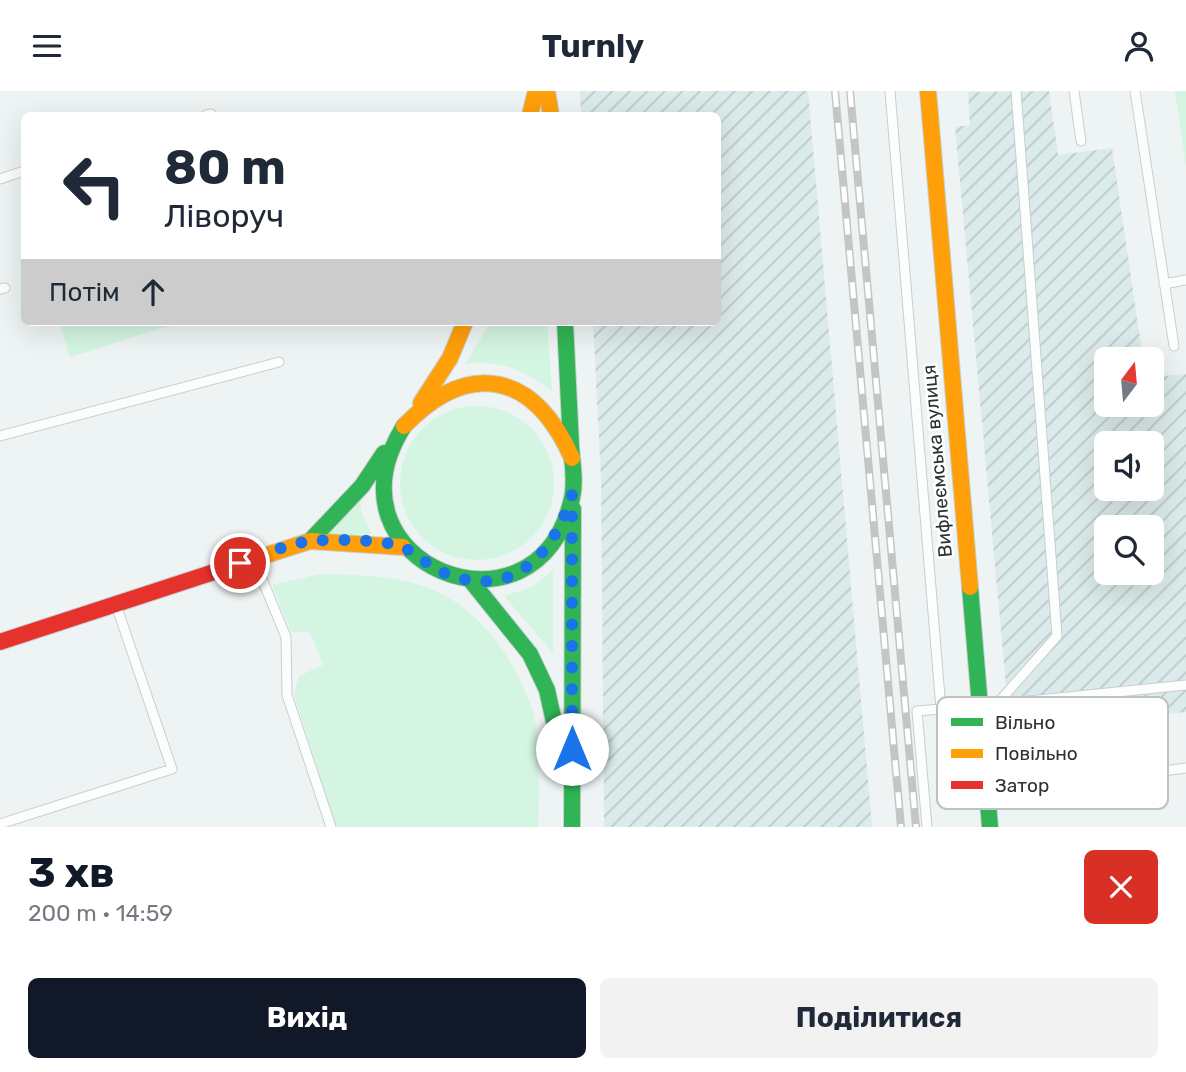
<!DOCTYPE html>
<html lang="uk">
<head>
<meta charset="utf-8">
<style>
  :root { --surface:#fff; --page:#f2f2f3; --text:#1f2937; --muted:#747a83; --accent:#111827 }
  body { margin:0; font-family:Rubik,sans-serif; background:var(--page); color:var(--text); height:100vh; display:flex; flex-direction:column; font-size:26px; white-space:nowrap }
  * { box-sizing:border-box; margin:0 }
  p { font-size:23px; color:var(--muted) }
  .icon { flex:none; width:38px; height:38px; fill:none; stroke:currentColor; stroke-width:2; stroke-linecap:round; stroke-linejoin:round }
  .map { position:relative; height:736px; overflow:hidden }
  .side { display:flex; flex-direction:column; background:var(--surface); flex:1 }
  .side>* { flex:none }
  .guide { position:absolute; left:21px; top:21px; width:700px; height:214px; border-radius:10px; box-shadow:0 7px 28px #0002; background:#fff; color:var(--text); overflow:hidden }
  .needle { width:46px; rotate:16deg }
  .tools { position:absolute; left:1094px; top:256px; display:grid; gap:14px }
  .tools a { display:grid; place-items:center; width:70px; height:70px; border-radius:10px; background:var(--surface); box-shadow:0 7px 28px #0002; font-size:35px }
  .pin { position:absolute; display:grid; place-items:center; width:60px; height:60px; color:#fff; margin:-30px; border:4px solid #fff; border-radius:50%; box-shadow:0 2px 7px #0007 }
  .me { position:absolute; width:77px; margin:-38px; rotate:0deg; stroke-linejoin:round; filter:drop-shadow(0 0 5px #0008) }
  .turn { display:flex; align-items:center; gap:24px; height:147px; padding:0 28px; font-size:32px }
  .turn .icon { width:91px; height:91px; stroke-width:2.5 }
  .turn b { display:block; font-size:49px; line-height:60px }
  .then { display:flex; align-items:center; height:66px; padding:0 28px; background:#0003; gap:14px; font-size:26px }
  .round { display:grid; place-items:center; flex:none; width:74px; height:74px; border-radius:10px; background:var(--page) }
  .summary { display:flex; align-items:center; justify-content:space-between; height:119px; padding:0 28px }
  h1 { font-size:42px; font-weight:700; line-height:52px; color:var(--accent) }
  .primary-button { display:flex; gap:14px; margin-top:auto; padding:14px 28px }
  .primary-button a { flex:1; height:80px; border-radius:10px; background:var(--accent); color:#fff; font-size:28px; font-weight:700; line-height:80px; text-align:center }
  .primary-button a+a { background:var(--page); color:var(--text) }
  header { display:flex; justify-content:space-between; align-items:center; height:91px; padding:0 28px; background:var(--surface); font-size:32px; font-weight:700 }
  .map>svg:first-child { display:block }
</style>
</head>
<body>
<header><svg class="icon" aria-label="menu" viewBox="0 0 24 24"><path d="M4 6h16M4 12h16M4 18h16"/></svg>Turnly<svg class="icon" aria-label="person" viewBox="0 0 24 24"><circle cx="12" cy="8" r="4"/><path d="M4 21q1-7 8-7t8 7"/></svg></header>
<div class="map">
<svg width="1186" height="736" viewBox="0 0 1186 736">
  <defs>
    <pattern id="industrial-furrows" width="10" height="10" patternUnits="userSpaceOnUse" patternTransform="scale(1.75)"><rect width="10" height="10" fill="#dbeaea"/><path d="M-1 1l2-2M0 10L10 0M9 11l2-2" fill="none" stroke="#bcc9c9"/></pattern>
  </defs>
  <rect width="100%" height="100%" fill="#eef4f4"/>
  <path fill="url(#industrial-furrows)" fill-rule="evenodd" d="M580 0H808L872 736H604L601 387 593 231H718V24H581Z
    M1049 0 1058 64 1112 57 1143 268H1106V313H1152V286L1186 283V621L1010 639 955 36 970 34 968 1ZM1106 352H1152V397H1106ZM1106 436H1152V481H1106Z"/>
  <path fill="#d4f5e2" d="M1175 0H1186V75Z
    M59 231H182L70 266Z
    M491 231H547L552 300C525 280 499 268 465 273Z
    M400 392a77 77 0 1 1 154 0a77 77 0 1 1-154 0Z
    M360 405 361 421 372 443 320 446Z
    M553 479V562L504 505 532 496Z
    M320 483C355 484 393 484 426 496 478 514 515 568 532 618 541 642 539 709 538 736H336L294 603 299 585 323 574 310 541H291L272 494Z"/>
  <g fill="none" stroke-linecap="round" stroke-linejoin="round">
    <defs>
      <path id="lane" d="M890 0 941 618
        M1074 0 1081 50
        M1135 0 1174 255
        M206 24 211 23
        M0 88 24 80
        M1164 193 1186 189
        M0 198 5 197
        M0 345 279 271
        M255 471 286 546 287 604 331 736
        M997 613 1057 545 1016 0
        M998 613 1186 594
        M988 704 1186 677
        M0 733 172 678 116 514
        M927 736 917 620 977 615"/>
      <path id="fast" d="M404 335C317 473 538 561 572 407 576 390 572 371 571 354 569 313 567 272 565 231
        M310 450 362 395 384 362
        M472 491 530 563 547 599 562 667
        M970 496 990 736
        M572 736 573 418"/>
      <path id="slow" d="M547 0 551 24
        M928 0 970 496
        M530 24 536 0
        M421 312 450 267 465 231
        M404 335C470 267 534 282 572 367
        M211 482 310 450 403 456"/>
      <path id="jam" d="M0 551 211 482"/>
    </defs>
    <use href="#lane" stroke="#c9cece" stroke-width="11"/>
    <use href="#fast" stroke="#c9cece" stroke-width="18"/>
    <use href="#slow" stroke="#c9cece" stroke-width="18"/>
    <use href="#jam" stroke="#c9cece" stroke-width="18"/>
    <use href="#lane" stroke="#fcfdfd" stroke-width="9"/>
    <use href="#fast" stroke="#30b455" stroke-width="16"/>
    <use href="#slow" stroke="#ff9f0a" stroke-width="16"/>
    <use href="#jam" stroke="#e5322d" stroke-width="16"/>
    <defs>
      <path id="rail" d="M835 0 901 736
        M850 0 916 736"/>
    </defs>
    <use href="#rail" stroke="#c4c6c6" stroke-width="8"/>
    <use href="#rail" stroke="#fff" stroke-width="5" stroke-dasharray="16" stroke-linecap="butt"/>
  </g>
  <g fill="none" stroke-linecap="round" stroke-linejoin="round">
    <path stroke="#1a73e8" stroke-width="12" stroke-dasharray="0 21.6" d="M240 472C262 465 288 452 311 450 332 448 383 448 402 456 414 460 428 475 442 481 511 511 553 465 572 404V658"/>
  </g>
  <g text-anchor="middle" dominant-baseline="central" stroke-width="5" stroke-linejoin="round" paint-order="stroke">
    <g font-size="19" fill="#2c3131" stroke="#fff">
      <text transform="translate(937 370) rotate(-95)">Вифлеємська вулиця</text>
    </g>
  </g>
  <rect x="937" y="606" width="231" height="112" rx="10" fill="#fff" stroke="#c0c1c1" stroke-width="2"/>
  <rect x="951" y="627" width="32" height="8" fill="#30b455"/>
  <rect x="951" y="658" width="32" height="9" fill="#ff9f0a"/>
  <rect x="951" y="690" width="32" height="8" fill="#e5322d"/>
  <g font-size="19" fill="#2c3131">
    <text x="995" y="638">Вільно</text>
    <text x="995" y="669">Повільно</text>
    <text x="995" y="701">Затор</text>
  </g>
</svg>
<div class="tools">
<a><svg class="needle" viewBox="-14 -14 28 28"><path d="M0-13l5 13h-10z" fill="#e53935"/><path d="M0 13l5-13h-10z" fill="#747a83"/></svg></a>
<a><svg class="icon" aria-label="sound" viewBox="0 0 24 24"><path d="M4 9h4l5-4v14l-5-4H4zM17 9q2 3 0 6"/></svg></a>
<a><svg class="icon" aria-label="search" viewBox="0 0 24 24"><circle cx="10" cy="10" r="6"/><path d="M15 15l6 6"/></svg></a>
</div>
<div class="pin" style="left:240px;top:472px;background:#d93025"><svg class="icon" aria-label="arrive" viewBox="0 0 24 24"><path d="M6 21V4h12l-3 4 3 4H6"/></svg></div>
<svg class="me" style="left:572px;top:658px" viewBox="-20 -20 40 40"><circle r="19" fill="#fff"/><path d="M0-13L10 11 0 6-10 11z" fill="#1a73e8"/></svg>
<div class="guide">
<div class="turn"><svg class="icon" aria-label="left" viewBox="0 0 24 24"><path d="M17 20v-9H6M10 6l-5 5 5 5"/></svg><div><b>80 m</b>Ліворуч</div></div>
<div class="then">Потім<svg class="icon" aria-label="ahead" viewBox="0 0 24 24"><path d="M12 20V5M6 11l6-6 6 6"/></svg></div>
</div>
</div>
<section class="side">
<div class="summary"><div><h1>3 хв</h1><p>200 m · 14:59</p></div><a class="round" style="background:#d93025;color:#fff"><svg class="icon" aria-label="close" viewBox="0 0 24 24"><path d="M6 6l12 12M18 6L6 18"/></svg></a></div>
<div class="primary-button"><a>Вихід</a><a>Поділитися</a></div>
</section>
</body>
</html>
